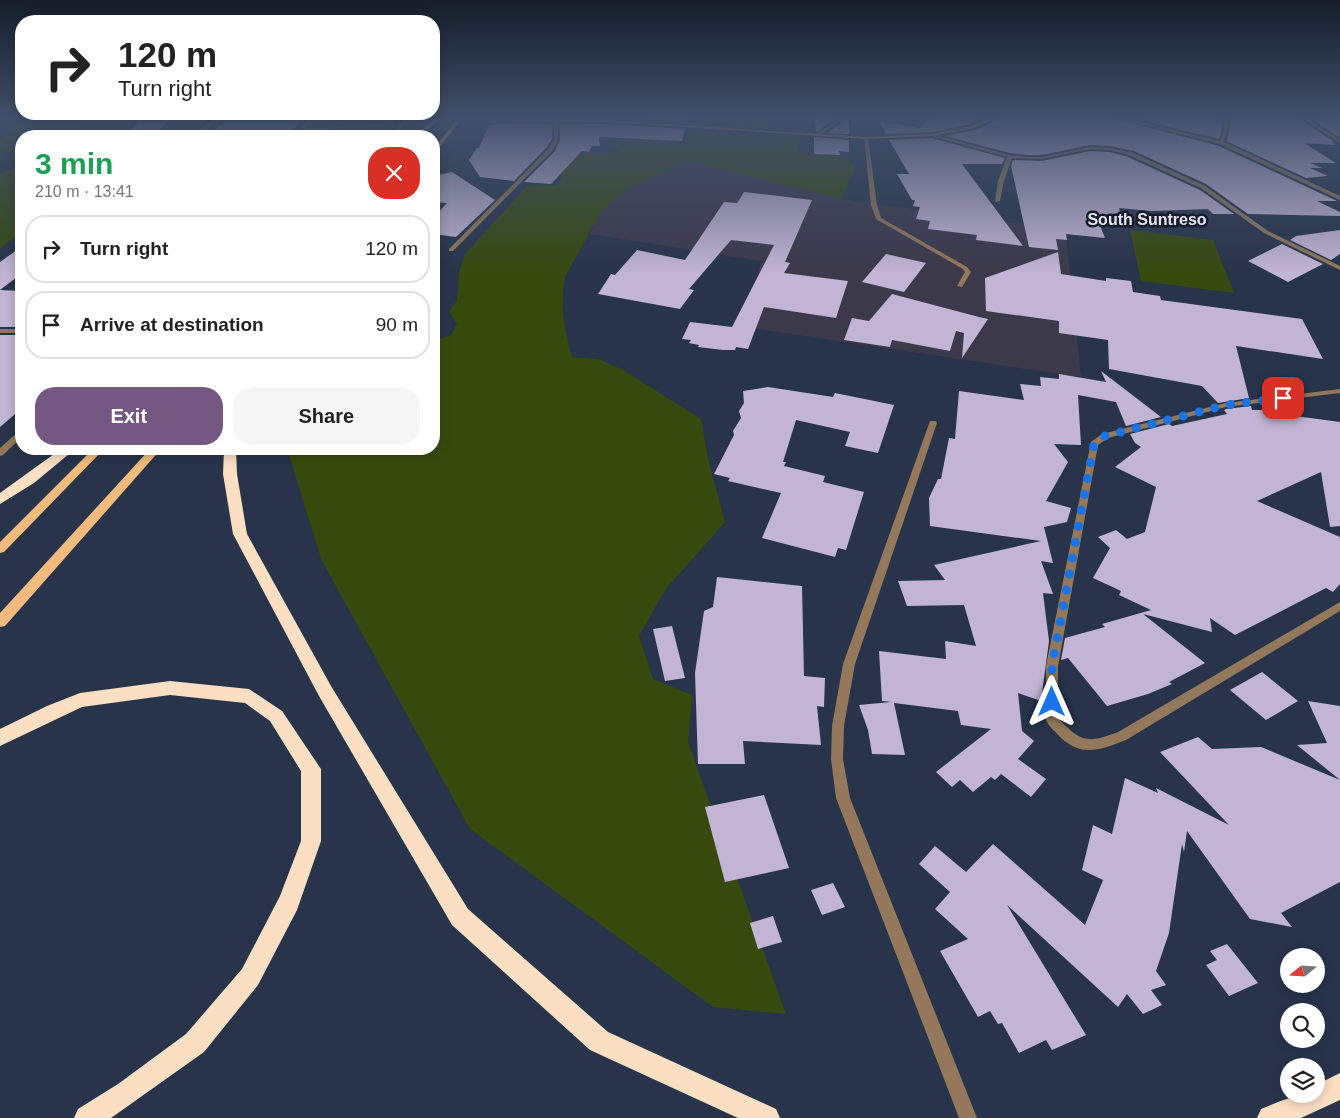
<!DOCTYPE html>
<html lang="en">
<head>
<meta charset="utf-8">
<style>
  :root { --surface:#fff; --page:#f6f6f6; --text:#222; --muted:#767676; --line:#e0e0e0; --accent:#745882 }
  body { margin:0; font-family:Helvetica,sans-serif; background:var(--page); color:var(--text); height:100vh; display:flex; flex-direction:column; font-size:19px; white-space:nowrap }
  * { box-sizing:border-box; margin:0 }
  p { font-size:16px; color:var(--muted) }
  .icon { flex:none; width:28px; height:28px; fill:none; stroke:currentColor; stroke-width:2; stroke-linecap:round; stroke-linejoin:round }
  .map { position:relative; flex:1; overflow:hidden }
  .sheet { position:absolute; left:15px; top:130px; width:425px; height:325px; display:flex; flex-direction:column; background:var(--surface); border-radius:20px; box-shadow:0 2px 12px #0003 }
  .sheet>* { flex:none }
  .banner { position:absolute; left:15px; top:15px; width:425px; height:105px; border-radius:20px; box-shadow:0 2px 12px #0003; background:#fff; color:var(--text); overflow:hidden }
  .needle { width:32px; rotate:252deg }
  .controls { position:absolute; left:1280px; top:948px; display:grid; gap:10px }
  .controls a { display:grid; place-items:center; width:45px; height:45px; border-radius:50%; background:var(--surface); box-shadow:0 2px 12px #0003; font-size:25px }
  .pin { position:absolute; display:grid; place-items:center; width:42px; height:42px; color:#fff; margin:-21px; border-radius:10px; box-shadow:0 2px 8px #0006 }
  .me { position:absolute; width:55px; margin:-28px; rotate:0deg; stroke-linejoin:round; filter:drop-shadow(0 0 4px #0008) }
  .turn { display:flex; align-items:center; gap:18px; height:105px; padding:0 20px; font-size:22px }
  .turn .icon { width:65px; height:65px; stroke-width:2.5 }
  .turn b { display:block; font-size:35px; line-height:42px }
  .round { display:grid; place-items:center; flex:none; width:52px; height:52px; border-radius:20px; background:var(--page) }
  .head { display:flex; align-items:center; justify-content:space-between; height:85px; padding:0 20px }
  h1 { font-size:30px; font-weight:700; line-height:38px; color:#1e9e55 }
  .cta { display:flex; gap:10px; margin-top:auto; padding:10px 20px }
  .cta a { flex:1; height:58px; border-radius:20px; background:var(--accent); color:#fff; font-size:20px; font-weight:700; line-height:58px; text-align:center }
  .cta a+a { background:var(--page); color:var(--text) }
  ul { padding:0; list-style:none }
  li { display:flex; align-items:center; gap:15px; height:68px; margin:0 10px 8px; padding:0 10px; border:2px solid var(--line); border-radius:20px }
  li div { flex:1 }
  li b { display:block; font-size:19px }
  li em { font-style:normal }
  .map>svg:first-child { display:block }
</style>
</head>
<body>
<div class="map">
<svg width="1340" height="1118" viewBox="0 0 1340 1118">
  <rect width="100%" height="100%" fill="#27344a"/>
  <path fill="#3c394a" d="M688 159 842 199 1007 222 1065 227 1081 377 743 327 761 261 590 234 601 212 624 191Z"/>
  <path fill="#374a0e" d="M0 117H85L77 136H21V151L0 153V142L12 119 0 123Z
    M737 117H797L794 119 771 118 763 128 730 126Z
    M692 130 801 136 798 152 848 158 855 168 842 199 688 160 624 191 601 212 565 277C560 309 564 327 572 357L598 359 623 370 701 419 708 459 725 522 665 590 639 636 653 679 692 695 688 742 786 1014 713 1007 470 829 322 561 287 449H434V341L451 335 457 324 449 311 457 301 459 272 465 254 527 186 557 185 563 176 539 173 559 154H605L620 151 610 145 620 140 685 143Z
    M21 165V232L0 249V174Z
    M1130 230 1213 240 1234 293 1141 281Z"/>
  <path fill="#c2b5d3" d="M144 117H172L153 136H126Z
    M233 117H306L286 136H205Z
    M606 117H689L687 123Z
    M815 117H837L816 132Z
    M849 117V134L827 133 848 119Z
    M931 117H988L970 124 933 132 886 134 878 121 920 128Z
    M1003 117H1109L1219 146 1337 201H1317L1340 212V216L1248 214 1206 184 1134 151 1110 146 1090 145 1042 155H1027L1010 153 945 136 975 130Z
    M1130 117H1222V129L1219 139Z
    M1230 117H1297L1333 141H1331L1336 145 1304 143 1336 163H1310L1322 168H1310L1328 176 1306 178 1226 141 1230 129Z
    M1309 117 1340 118V138Z
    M518 123 552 124V139L547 147 514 181 480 177 469 160 477 148H479L489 125Z
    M560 124H604L685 129 682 141 599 137 600 146H592L589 152 582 151 551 184 524 182 555 151 560 139Z
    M814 137 849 140V152L839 151 840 155 814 154Z
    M931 138 1005 158 1002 164H962L1023 246 976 240 977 235 928 229 930 221 916 219 920 207 913 206 915 200H912L897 174H909L889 140Z
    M1090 151 1110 152 1128 157 1200 190 1234 214H1213L1208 209 1152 211 1119 208 1122 221 1097 218 1105 238 1066 234 1067 240 1056 239 1058 250 1029 247 1011 166 1013 160 1042 161Z
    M452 172 495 200 456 237 434 234V217L447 203 434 202V176Z
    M744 192 812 200 785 262 790 263 784 273 848 281 836 318 764 307 748 349 736 347 735 350H723L698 347 699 345 689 343 691 340 682 339 690 322 732 327 774 245 731 240 689 289 694 290 680 309 598 294 611 274 615 275 637 250 685 260 724 202 737 203Z
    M1340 230V254L1331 260 1290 240 1296 236Z
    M1282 244 1323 264 1288 282 1248 261Z
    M21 247V274L0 290V262Z
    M1058 252 1061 274 1106 281V278L1131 281 1133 292 1160 296 1161 300 1302 319 1323 359 1236 346 1249 398 1218 403 1202 386 1109 369 1108 340 1059 333V321L986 311 985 278Z
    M886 254 926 263 904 292 862 282Z
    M0 290 21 291V327H0Z
    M892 294 979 317 988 319 962 358 964 333 956 331 950 351 892 340 890 347 844 340 852 318 869 321Z
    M0 335H21V409L0 427Z
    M1101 371 1161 417 1126 426 1116 402 1078 395 1081 445 1054 444 1068 462 1046 501 1071 508 1067 522 1044 527 1053 563 1041 561 1053 594 1043 593 1049 641 1041 701 1018 693 1022 731 1034 741 1018 759 1046 779 1031 797 1001 774 995 780 991 777 973 792 960 780 952 787 936 772 991 729 961 725 958 711 894 703 905 755 872 754 868 730 859 705 891 702 882 701 879 651 946 659 945 641 976 646 964 605 907 606 898 581 945 580 934 565 1041 541 930 526 929 498 938 479H941L949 438 955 439 959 391 1024 400 1020 384 1041 386 1040 377 1059 379V374L1106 382Z
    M768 387 833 397 835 393 894 405 878 453 845 446 850 432 796 420 783 462H786L784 466 825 476 823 482 864 492 846 550 838 548 835 557 762 538 781 493 728 481 730 478 714 474 734 435 733 431 741 418 739 411 744 403 743 391Z
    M1251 406 1252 410H1275L1280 414 1340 422V526L1330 527 1321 472 1257 501 1340 537V584L1333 592 1326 588 1235 635 1210 618 1212 632 1143 614 1205 663 1169 682 1172 684 1148 694 1107 706 1068 658 1061 660 1065 638 1105 627 1102 624 1151 610 1119 595 1121 591 1093 578 1110 548 1098 537 1116 530 1127 539 1145 532 1156 487 1115 467 1141 447 1135 443 1130 434 1169 424 1172 426 1227 414 1224 410 1226 409Z
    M717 577 802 586 804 676 825 678 824 707 817 706 821 745 743 741 745 764H698L695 673 704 611 713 607Z
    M672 626 685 678 665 681 653 629Z
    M1262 672 1298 701 1266 720 1230 690Z
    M1308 701 1340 706V882L1281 913 1292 927 1250 919 1187 831 1184 852 1182 844 1169 933 1156 971 1166 985 1151 990 1162 1005 1143 1014 1127 994 1118 1007 1007 905 1086 1035 1052 1050 1046 1040 1019 1053 1002 1023 998 1024 990 1011 978 1017 940 951 968 939 935 909 950 892 919 864 935 846 966 872 993 844 1085 925 1103 880 1082 870 1093 825 1112 834 1125 778 1158 793 1156 788 1229 825 1160 752 1198 737 1212 749 1261 747 1340 780 1297 745 1327 743Z
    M764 795 789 868 725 882 705 807Z
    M833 883 845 907 822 915 811 890Z
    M773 916 782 942 758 949 750 923Z
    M1227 944 1258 983 1229 996 1206 965 1217 960 1210 951Z"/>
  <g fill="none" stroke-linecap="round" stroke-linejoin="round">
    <path fill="#93785b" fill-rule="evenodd" d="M216 117H221L196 136H191Z
      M309 117H313L305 129 382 124 384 125 303 131 299 136H295Z
      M405 117H409L395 136H391Z
      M598 117H603L608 121 604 122Z
      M841 117H847L820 135 816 134Z
      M1111 117H1120L1220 141 1224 129V117H1228V129L1224 142 1340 196V200L1220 144Z
      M1299 117H1305L1340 140V143Z
      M554 118 558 119V139L553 150 453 251H449V249L549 148 554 139Z
      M931 134 1010 155 1027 157H1042L1090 147 1110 148 1133 153 1205 186 1268 231 1340 266V270L1264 233 1201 188 1129 155 1110 150 1090 149 1042 159 1012 158 1004 181 1000 201 995 202 998 181 1007 157 931 136Z
      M864 137 868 138 877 205 881 218 967 267 971 272 962 287 957 286 965 272 963 269 876 219 871 205Z
      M0 329H21V333H0Z
      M1340 389V393L1226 407 1108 438 1098 445 1058 666V718C1081 742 1086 744 1118 732L1340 602V611L1126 740C1102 749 1083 758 1061 738 1056 732 1049 727 1046 720V666L1091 442 1102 434 1226 403Z
      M930 421H936L937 423 855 664 844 726 843 759 850 798 977 1118H959L836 798 831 759 832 726 843 664Z
      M18 432H21V438L3 455 0 456V448Z"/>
    <path fill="#c99e6f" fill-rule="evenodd" d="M460 117 606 120 866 137 933 134 971 126 994 117H1001L974 128 933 136 866 139 606 122 462 119Z"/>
    <path fill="#f2bb7d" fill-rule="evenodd" d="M436 117H442L421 136H415Z
      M459 117H464L434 153V148Z
      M93 449H104L4 552 0 553V542Z
      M150 449H161L5 626 0 627V613Z"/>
    <path fill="#fadfc3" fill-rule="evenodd" d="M61 449H75L34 483 0 504V493Z
      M224 449H236L237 474 247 534 331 686 468 909 608 1032 776 1109 780 1118H738L590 1050 452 925 319 696 233 534 223 474Z
      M170 681 249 689 282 711 321 769V841L297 910 258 985 204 1052 111 1118H74L78 1109 118 1084 186 1034 242 969 280 896 301 841V771L270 721 245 703 170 695 82 707 0 746V729L47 706 80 693Z
      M1340 1073V1100L1301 1118H1257L1261 1109C1280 1101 1296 1094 1316 1094V1085Z"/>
  </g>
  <linearGradient id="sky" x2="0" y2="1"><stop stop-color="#151d29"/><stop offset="0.43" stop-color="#41506b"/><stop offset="1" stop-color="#41506b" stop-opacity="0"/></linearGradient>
  <rect width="1340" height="274" fill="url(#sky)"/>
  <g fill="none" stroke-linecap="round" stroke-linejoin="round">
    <path stroke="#1a73e8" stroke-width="9" stroke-dasharray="0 16.2" d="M1052 702V666L1094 444 1105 436 1226 405 1283 398"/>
  </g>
  <g text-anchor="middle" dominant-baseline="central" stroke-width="5" stroke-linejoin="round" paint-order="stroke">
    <g font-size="16" font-weight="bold" fill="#dee7f5" stroke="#161c26">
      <text x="1147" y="219">South Suntreso</text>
    </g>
  </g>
</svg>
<div class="controls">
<a><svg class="needle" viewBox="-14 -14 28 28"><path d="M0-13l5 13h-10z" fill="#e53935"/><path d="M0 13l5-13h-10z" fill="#767676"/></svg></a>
<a><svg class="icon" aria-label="search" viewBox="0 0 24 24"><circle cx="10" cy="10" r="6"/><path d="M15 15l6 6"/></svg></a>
<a><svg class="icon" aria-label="layers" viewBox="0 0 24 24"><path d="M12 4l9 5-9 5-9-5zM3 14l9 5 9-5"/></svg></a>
</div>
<div class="pin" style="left:1283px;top:398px;background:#d93025"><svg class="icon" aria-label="arrive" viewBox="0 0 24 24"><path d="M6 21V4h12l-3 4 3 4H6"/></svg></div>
<svg class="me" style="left:1052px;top:702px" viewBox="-20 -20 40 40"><path d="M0-17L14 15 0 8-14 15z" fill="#1a73e8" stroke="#fff" stroke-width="4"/></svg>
<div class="banner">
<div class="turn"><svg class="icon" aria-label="right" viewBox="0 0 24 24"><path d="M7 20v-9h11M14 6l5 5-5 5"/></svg><div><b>120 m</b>Turn right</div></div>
</div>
<section class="sheet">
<div class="head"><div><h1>3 min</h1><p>210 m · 13:41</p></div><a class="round" style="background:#d93025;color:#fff"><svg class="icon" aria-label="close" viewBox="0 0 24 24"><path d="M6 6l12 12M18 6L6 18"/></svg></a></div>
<ul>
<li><svg class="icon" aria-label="right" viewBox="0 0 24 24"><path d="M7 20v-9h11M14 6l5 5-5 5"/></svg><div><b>Turn right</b></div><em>120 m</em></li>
<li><svg class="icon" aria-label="arrive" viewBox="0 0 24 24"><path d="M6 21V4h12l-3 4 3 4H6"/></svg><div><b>Arrive at destination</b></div><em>90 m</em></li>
</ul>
<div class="cta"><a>Exit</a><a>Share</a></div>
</section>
</div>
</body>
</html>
